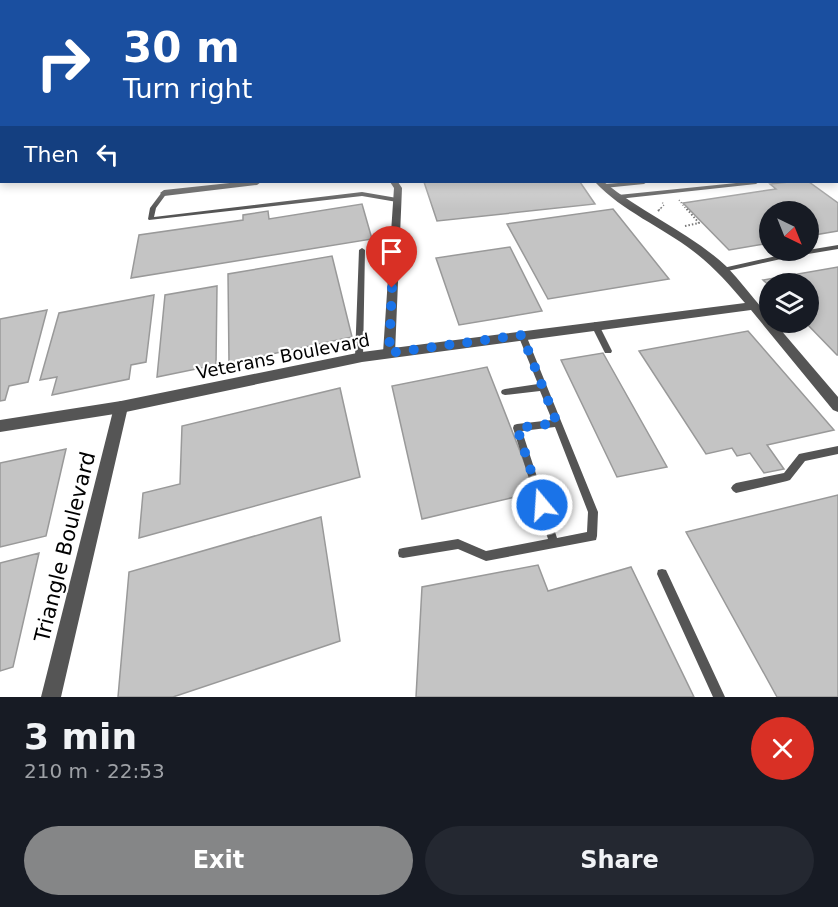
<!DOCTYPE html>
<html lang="en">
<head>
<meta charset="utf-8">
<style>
  :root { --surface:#171b24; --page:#242831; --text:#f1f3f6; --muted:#9ea1a6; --accent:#858687 }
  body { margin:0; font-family:"DejaVu Sans",sans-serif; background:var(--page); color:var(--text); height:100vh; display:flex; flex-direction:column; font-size:22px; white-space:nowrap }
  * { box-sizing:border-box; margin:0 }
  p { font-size:20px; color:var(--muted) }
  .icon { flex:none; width:33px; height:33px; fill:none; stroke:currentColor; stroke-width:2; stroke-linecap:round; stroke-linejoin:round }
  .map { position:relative; height:697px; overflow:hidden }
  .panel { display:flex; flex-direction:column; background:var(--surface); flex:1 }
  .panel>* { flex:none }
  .guide { position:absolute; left:0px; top:0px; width:838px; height:183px; box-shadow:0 3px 9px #0003; background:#1a4fa0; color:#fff; overflow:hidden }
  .needle { width:39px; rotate:137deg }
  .tools { position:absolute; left:759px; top:201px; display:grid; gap:12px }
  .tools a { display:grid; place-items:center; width:60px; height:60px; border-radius:50%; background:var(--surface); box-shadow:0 3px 9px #0003; font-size:30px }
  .pin { position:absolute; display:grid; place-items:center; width:51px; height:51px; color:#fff; margin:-62px -26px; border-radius:50% 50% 50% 0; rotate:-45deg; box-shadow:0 0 6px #0007 }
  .pin .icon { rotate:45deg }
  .me { position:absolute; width:66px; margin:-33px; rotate:342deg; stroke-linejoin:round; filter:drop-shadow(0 0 4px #0008) }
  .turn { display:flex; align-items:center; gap:21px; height:126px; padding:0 24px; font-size:27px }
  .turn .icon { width:78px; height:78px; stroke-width:2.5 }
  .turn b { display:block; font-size:42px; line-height:51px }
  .then { display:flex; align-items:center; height:57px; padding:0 24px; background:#0003; gap:12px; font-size:22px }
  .round { display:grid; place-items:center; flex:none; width:63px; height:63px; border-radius:32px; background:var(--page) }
  .overview { display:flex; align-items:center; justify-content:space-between; height:102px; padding:0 24px }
  h1 { font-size:36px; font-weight:800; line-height:45px }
  .button { display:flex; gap:12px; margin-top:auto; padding:12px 24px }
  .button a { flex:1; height:69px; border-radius:36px; background:var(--accent); color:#fff; font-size:24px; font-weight:800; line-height:69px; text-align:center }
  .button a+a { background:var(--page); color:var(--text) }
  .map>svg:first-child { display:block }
</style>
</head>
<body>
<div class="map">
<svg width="838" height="697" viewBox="0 0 838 697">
  <rect width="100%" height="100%" fill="#fff"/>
  <path fill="#c4c4c4" stroke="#999" stroke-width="1.5" d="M424 182H580L595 204 437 221Z
    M789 182H809L838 203V231L808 236V212H770V243L729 250 683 203 776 189 770 184Z
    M362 204 372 239 131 278 139 235 243 220V215L268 211 269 219Z
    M613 209 669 279 548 299 507 224Z
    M510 247 542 311 459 325 436 258Z
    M332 256 352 337 229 363 228 274Z
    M838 267V355H837L805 322H808V284H770V286L763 280Z
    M217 286 216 365 157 377 165 295Z
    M154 295 146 362 131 365 129 379 52 395 57 377 40 380 59 313Z
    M47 310 28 382 9 386 5 400 0 401V319Z
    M748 331 834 430 767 445 784 469 764 473 750 453 737 456 732 448 706 454 639 351Z
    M603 353 667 467 617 477 561 360Z
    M487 367 536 492 422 519 392 386Z
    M340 388 360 477 139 538 143 493 180 484 182 426Z
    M66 449 46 536 0 547V463Z
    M838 495V697H777L686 532Z
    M321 517 340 641 173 697H118L129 572Z
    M39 553 13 667 0 671V563Z
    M538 565 548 591 631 567 694 697H416L422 587Z"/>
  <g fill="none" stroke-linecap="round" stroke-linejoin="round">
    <path stroke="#777" stroke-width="1.5" stroke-dasharray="1 2" stroke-linecap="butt" d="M679 200 687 210
      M659 210 664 205 662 202"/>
    <path stroke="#777" stroke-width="2" stroke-dasharray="1.5 2" stroke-linecap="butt" d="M658 211 661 208
      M685 226 699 223 686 208"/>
    <path fill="#555" fill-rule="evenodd" d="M837 118H838V120H837Z
      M837 150H838V152H837Z
      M837 170 838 171V175L837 174Z
      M633 182H647L644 184 604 188 601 186 604 184Z
      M746 182H759L756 184 618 199 615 197 618 195Z
      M164 191 167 193 156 208 154 217 362 192 397 198 400 200 397 202 362 196 149 220 148 219 150 208 162 192Z
      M838 245V249L790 257 723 272 720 270 723 268 790 253Z
      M362 248 365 250 363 358 362 360H356L355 358 359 250Z
      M595 322 599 325 612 351 611 353H605L591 325Z
      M522 332 526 335 598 512 597 536 596 540 486 561 458 549 403 558 399 557 398 553 399 549 403 548 458 539 486 551 548 539 513 428 514 425 517 424 552 420 540 391 505 395 502 394 501 392 502 390 505 389 538 384 518 335ZM555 427 588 512 587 532 557 538 522 431Z
      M838 446V454L805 461 790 480 787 481 736 493 733 491 731 488 733 485 736 483 784 473 799 454Z
      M662 569 666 570 725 697H713L657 574 658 570Z"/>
    <path fill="#555" fill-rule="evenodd" d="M239 182H261L257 185 164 196 160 193 164 190Z
      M390 182H398L402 188 395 353 393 356H385L383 353 394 188Z
      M121 401 126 403 128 407 61 697H41L114 407 116 403Z"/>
    <path fill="#555" fill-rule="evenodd" d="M595 182H604C642 213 691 233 727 267 742 283 755 301 770 317V322H774L838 397V412L833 410 751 310 362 362 121 413 0 432V420L121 401 362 352 745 303C729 284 713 266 693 251 662 227 622 211 595 182Z"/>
  </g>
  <linearGradient id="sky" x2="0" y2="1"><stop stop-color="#8cadcc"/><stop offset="0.54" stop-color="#fff"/><stop offset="1" stop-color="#fff" stop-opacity="0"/></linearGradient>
  <rect width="838" height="209" fill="url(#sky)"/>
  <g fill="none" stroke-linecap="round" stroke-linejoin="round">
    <path stroke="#1a73e8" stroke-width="10" stroke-dasharray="0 18" d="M392 288 389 353 522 335 557 423 517 428 542 505"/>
  </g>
  <g text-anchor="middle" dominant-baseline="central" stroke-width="4.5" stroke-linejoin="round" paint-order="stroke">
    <g font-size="18" fill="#000" stroke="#fff">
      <text transform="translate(283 356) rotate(-11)">Veterans Boulevard</text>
    </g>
    <g font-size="21" fill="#000" stroke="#fff">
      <text transform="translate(65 547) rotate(-76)">Triangle Boulevard</text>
    </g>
  </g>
</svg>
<div class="tools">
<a><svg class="needle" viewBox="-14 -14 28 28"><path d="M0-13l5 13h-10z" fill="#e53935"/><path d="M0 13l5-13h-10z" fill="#9ea1a6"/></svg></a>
<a><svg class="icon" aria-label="layers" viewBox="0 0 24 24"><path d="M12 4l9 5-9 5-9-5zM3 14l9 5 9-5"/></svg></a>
</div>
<div class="pin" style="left:392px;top:288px;background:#d93025"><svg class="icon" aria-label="arrive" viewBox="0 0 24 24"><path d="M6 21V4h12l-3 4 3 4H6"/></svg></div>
<svg class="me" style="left:542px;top:505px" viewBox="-20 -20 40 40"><circle r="17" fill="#1a73e8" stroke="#fff" stroke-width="3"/><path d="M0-11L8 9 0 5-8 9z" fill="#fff"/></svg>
<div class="guide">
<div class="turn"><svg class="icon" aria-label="right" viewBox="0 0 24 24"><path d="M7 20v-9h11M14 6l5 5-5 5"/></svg><div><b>30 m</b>Turn right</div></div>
<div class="then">Then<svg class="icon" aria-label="left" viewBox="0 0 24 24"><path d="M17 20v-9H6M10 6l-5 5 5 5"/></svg></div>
</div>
</div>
<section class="panel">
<div class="overview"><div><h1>3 min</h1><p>210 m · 22:53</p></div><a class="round" style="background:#d93025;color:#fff"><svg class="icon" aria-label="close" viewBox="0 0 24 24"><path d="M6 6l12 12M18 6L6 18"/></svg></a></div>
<div class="button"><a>Exit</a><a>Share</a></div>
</section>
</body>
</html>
